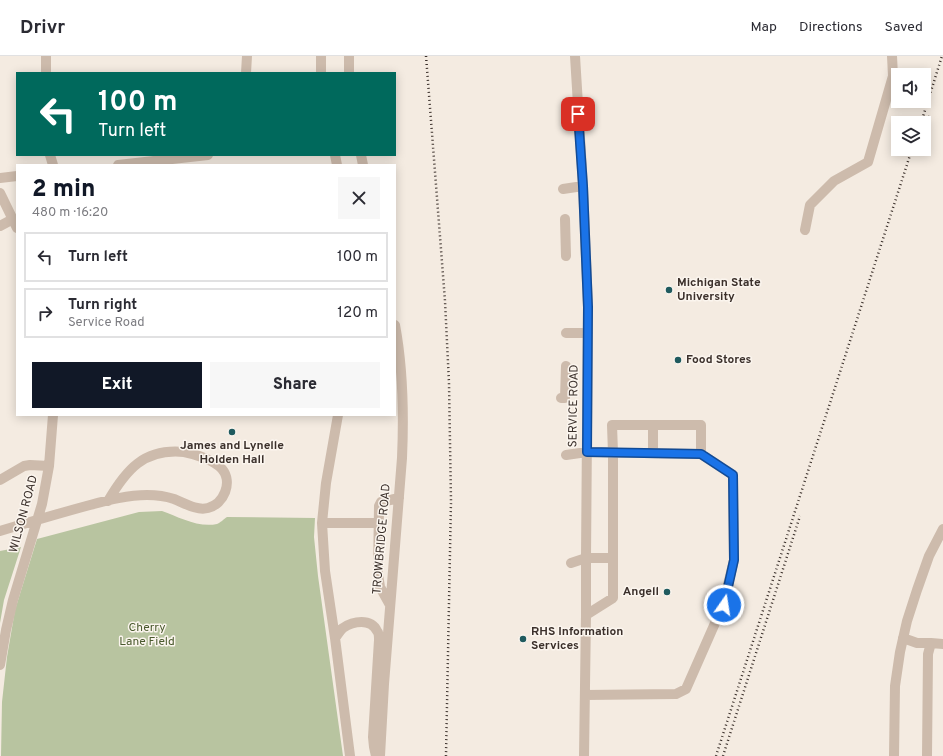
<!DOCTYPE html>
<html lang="en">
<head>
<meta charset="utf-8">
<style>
  :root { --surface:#fff; --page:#f7f7f7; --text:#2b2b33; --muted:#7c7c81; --line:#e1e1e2; --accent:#111827 }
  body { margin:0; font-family:Overpass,sans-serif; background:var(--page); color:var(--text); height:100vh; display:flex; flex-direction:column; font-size:15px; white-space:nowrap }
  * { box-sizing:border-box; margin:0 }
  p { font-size:13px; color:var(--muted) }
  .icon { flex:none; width:22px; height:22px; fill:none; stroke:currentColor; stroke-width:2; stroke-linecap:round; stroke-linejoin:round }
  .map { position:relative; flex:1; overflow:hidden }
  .sheet { position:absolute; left:16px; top:108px; width:380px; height:252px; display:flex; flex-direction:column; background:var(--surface); border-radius:0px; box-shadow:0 2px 10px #0003 }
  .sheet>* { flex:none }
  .guide { position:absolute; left:16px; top:16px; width:380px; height:84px; border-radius:0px; box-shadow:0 2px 10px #0003; background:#00695c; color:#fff; overflow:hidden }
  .controls { position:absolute; left:891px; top:12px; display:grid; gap:8px }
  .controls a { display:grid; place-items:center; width:40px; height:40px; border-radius:0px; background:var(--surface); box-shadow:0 2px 10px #0003; font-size:20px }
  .pin { position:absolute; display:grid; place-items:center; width:34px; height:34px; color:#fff; margin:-17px; border-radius:8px; box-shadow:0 2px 6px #0006 }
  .me { position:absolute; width:44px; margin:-22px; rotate:13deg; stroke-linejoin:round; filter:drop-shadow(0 0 3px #0008) }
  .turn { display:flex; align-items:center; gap:14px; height:84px; padding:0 16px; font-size:18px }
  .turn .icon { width:52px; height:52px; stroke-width:2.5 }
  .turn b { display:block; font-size:28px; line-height:34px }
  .round { display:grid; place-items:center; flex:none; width:42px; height:42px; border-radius:0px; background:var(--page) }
  .head { display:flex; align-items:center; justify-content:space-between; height:68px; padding:0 16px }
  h1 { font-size:24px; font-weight:800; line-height:30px; color:var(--accent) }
  .primary-button { display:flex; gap:8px; margin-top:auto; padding:8px 16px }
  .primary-button a { flex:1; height:46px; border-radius:0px; background:var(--accent); color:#fff; font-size:16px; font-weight:800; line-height:46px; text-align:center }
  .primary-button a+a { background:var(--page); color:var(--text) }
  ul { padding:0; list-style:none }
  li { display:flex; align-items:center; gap:12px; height:50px; margin:0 8px 6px; padding:0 8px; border:2px solid var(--line); border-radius:0px }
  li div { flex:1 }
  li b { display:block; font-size:15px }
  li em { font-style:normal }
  header { display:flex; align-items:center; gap:24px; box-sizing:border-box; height:56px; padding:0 20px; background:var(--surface); border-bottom:1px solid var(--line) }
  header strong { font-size:19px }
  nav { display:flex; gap:22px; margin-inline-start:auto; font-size:14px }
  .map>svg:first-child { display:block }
</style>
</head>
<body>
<header>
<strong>Drivr</strong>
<nav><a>Map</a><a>Directions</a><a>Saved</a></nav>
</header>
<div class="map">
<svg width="943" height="700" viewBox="0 0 943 700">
  <rect width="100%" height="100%" fill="#f4ebe1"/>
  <path fill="#b8c4a0" d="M162 455C179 461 198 472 217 468 220 467 224 463 227 461L315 462 314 481 318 520 343 700H1L2 646 7 601 15 554 37 483 139 456Z
    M21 491 4 544 0 567V495Z"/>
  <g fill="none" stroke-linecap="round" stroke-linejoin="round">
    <path stroke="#cdbbac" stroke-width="10" d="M321 0V17
      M349 0V17
      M575 0 583 130 588 251 586 502V559L584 700
      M46 17V0
      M246 17 247 0
      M50 99 53 109
      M335 99 337 109
      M361 99 363 109
      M118 109 208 99
      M0 122 17 120
      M563 133 583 130
      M0 137 17 172
      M565 163 566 200
      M0 170 13 163
      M805 174 810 149 834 125 868 106 893 20 892 0
      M566 277H588
      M561 342H565L566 310
      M338 359 326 427 322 467 325 515 335 582 350 700
      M653 397V369
      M566 399 587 396 701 398 733 419 734 504 723 549 686 633 676 638 585 639
      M0 424 24 410 30 409 49 410
      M322 467H378
      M0 475C30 466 60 457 90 449 109 444 128 439 147 439 156 439 165 440 174 443 184 447 197 455 208 452 224 448 233 426 222 413 214 404 195 398 184 396 144 392 126 414 108 445
      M571 507 586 502H613
      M390 549 380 531 378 518 379 450 381 446 399 442
      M586 559 613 542V397L612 369H701V398
      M335 582C338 579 340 574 343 572 353 565 371 562 377 575 379 577 379 581 379 584L373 681 374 691 376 700
      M903 582 917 587H931L928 598 927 700
      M931 587 943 588
      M0 609 6 574 13 544 42 448 49 410 53 359
      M380 700 384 628 402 402C404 357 403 312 395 269
      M894 700 895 630 900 596 907 565 917 534 929 500 943 473"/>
    <path stroke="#3b302b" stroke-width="2.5" stroke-dasharray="1 3" stroke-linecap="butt" d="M426 0 445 245 449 327 451 445 446 700
      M921 67 942 0
      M924 76 930 59
      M716 700 912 93
      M723 700 800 460"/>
  </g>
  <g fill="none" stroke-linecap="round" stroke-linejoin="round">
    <defs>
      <path id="route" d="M578 58 583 130 588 251 587 396 701 398 733 419 734 504 724 549"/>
    </defs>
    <use href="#route" stroke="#114b97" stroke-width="10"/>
    <use href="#route" stroke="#1a73e8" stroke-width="7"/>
  </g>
  <g fill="#1f5a5e" stroke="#fbf5ee" stroke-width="1.5">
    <circle cx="669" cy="234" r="4"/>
    <circle cx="678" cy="304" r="4"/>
    <circle cx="232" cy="376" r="4"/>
    <circle cx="667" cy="536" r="4"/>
    <circle cx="523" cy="583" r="4"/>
  </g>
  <g text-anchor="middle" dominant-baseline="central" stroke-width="3" stroke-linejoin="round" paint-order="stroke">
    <g font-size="12" font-weight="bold" fill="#3b302b" stroke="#fbf5ee" text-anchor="start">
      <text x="677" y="227">Michigan State<tspan x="677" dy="14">University</tspan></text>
      <text x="686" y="304">Food Stores</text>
      <text x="232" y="390" text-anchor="middle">James and Lynelle<tspan x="232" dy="14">Holden Hall</tspan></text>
      <text x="659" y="536" text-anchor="end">Angell</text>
      <text x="531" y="576">RHS Information<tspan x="531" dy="14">Services</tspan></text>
    </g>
    <g font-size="12" fill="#3b302b" stroke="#fbf5ee">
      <text transform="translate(574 350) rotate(-89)">SERVICE ROAD</text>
      <text transform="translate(24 458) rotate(-75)">WILSON ROAD</text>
      <text transform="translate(382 483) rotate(-85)">TROWBRIDGE ROAD</text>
    </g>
    <g font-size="12" fill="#4a5a2e" stroke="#fbf5ee">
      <text x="147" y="572">Cherry<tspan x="147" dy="14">Lane Field</tspan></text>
    </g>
  </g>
</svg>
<div class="controls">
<a><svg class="icon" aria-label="sound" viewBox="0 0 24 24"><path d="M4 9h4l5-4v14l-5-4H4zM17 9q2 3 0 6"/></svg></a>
<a><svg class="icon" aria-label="layers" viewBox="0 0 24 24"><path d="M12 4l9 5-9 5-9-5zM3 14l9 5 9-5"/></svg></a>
</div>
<div class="pin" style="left:578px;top:58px;background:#d93025"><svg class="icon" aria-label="arrive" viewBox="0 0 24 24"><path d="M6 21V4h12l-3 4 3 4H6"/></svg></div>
<svg class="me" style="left:724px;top:549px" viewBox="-20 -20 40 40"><circle r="17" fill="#1a73e8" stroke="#fff" stroke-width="3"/><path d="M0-11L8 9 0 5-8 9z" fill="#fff"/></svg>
<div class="guide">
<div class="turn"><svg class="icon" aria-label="left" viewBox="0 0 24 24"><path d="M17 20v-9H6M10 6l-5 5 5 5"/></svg><div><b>100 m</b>Turn left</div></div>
</div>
<section class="sheet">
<div class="head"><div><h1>2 min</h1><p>480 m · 16:20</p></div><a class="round"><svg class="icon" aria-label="close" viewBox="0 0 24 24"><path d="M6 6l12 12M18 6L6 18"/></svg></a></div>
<ul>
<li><svg class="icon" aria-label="left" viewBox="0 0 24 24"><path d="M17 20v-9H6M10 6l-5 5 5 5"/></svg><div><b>Turn left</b></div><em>100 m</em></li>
<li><svg class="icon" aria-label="right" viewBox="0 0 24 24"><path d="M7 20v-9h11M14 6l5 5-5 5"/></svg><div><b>Turn right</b><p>Service Road</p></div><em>120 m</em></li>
</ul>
<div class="primary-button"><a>Exit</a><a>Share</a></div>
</section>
</div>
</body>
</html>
